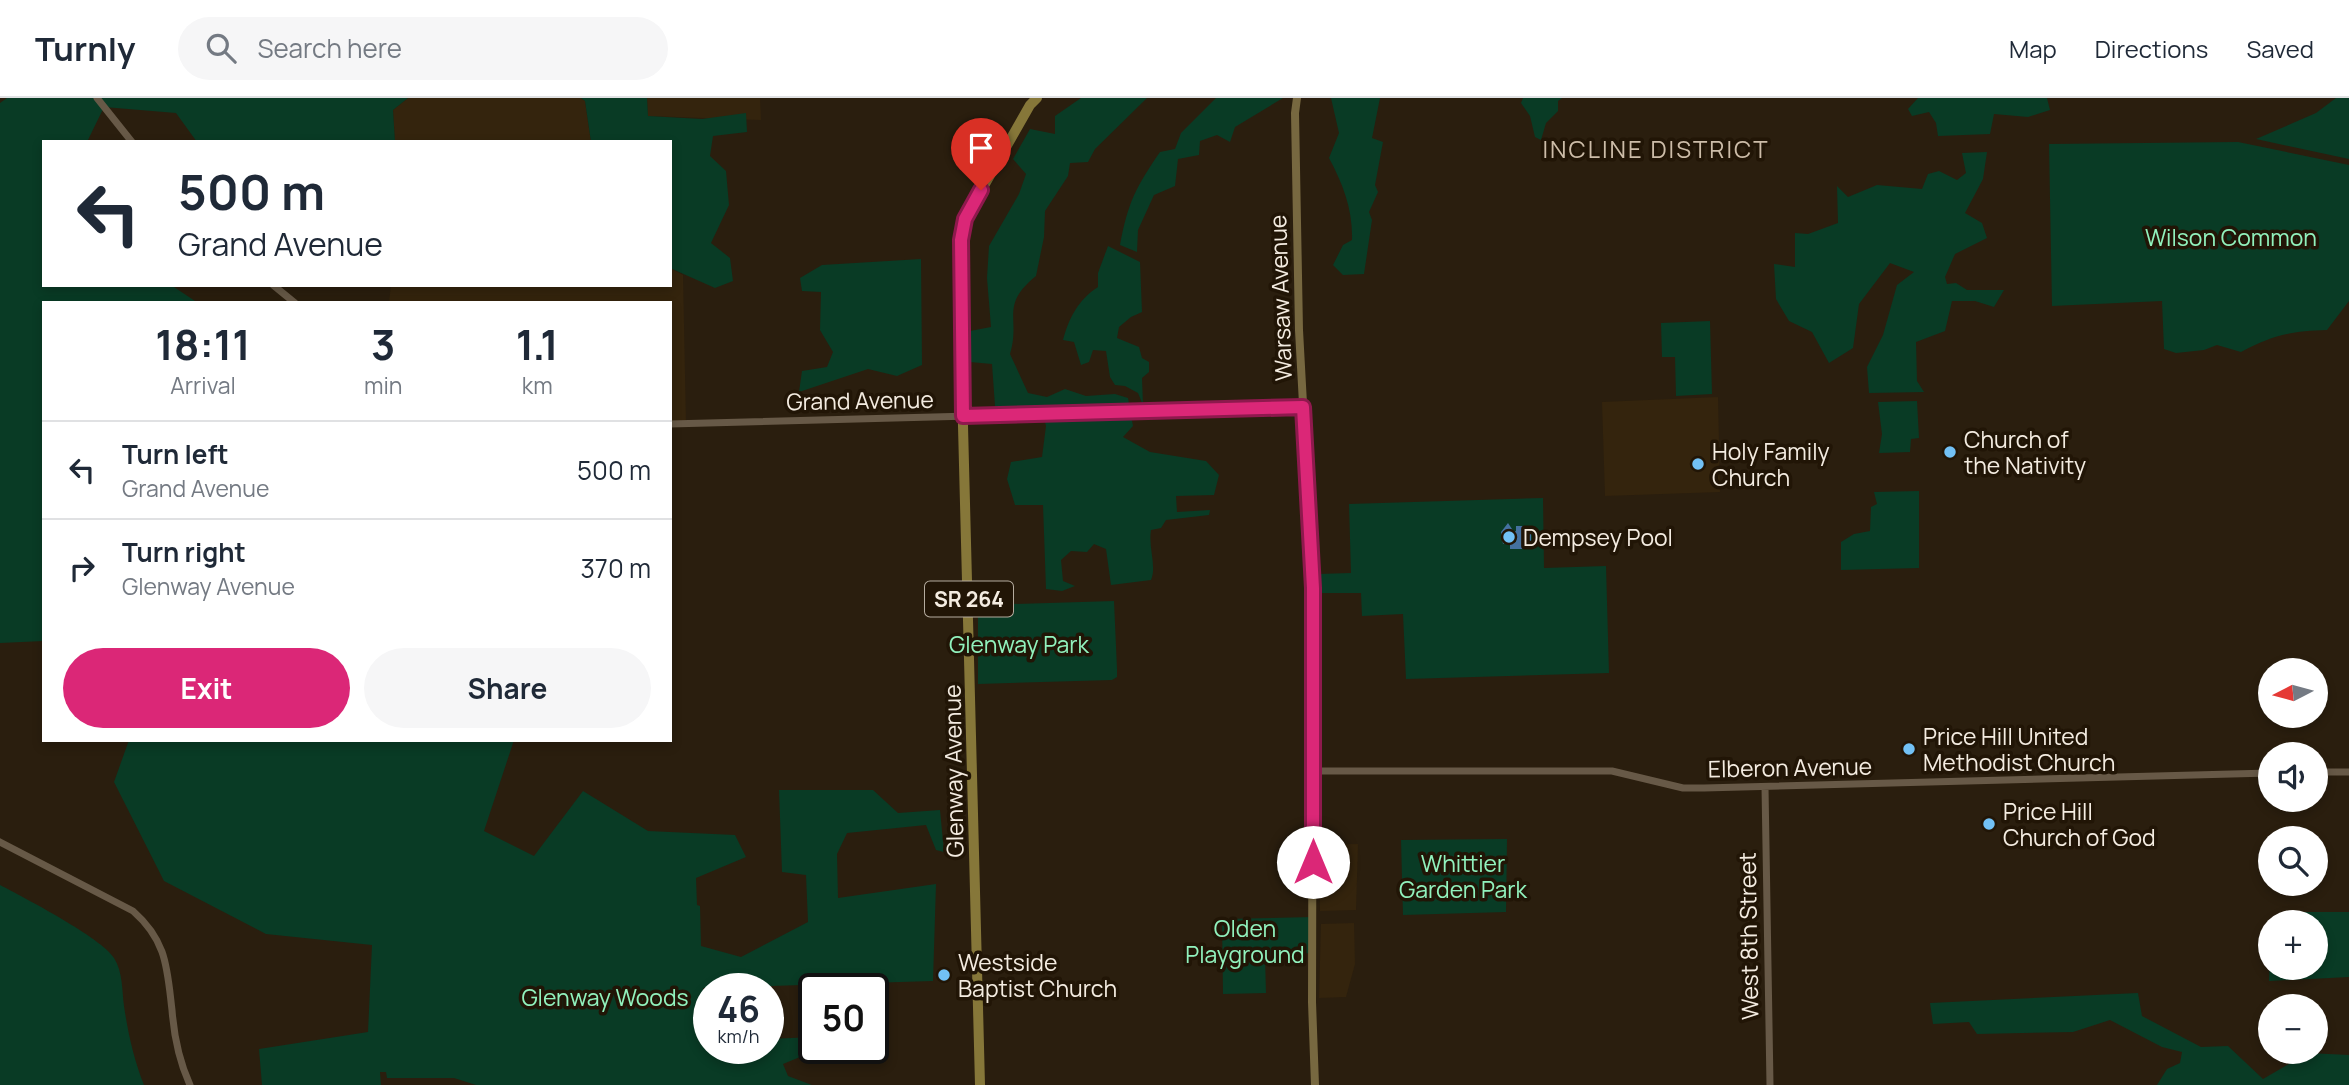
<!DOCTYPE html>
<html lang="en">
<head>
<meta charset="utf-8">
<style>
  :root { --surface:#fff; --page:#f6f6f7; --text:#1f2937; --muted:#747a83; --line:#e0e1e3; --accent:#db2777 }
  body { margin:0; font-family:Manrope,sans-serif; background:var(--page); color:var(--text); height:100vh; display:flex; flex-direction:column; font-size:26px; white-space:nowrap }
  * { box-sizing:border-box; margin:0 }
  p { font-size:23px; color:var(--muted) }
  .icon { flex:none; width:38px; height:38px; fill:none; stroke:currentColor; stroke-width:2; stroke-linecap:round; stroke-linejoin:round }
  .map { position:relative; flex:1; overflow:hidden }
  .panel { position:absolute; left:42px; top:203px; width:630px; height:441px; display:flex; flex-direction:column; background:var(--surface); border-radius:0px; box-shadow:0 4px 10px #0003 }
  .panel>* { flex:none }
  .banner { position:absolute; left:42px; top:42px; width:630px; height:147px; border-radius:0px; box-shadow:0 4px 10px #0003; background:#fff; color:var(--text); overflow:hidden }
  .needle { width:46px; rotate:264deg }
  .tools { position:absolute; left:2258px; top:560px; display:grid; gap:14px }
  .tools a { display:grid; place-items:center; width:70px; height:70px; border-radius:50%; background:var(--surface); box-shadow:0 4px 10px #0003; font-size:35px }
  .speed { position:absolute; left:693px; top:875px; display:flex; gap:14px; font-size:35px; font-weight:700; text-align:center }
  .speed>* { display:grid; place-content:center; width:91px; height:91px; border-radius:50%; background:var(--surface); box-shadow:0 4px 10px #0003; line-height:1 }
  .speed small { font-size:18px; font-weight:400 }
  .speed .limit { border:4px solid #111; border-radius:10px; background:#fff; color:#111 }
  .pin { position:absolute; display:grid; place-items:center; width:60px; height:60px; color:#fff; margin:-72px -30px; border-radius:50% 50% 50% 0; rotate:-45deg; box-shadow:0 0 7px #0007 }
  .pin .icon { rotate:45deg }
  .me { position:absolute; width:77px; margin:-38px; rotate:0deg; stroke-linejoin:round; filter:drop-shadow(0 0 5px #0008) }
  .turn { display:flex; align-items:center; gap:24px; height:147px; padding:0 21px; font-size:32px }
  .turn .icon { width:91px; height:91px; stroke-width:2.5 }
  .turn b { display:block; font-size:49px; line-height:60px }
  .eta { display:flex; justify-content:space-evenly; align-items:center; height:119px; text-align:center }
  .eta b { font-size:42px; font-weight:700; line-height:49px }
  .cta { display:flex; gap:14px; margin-top:auto; padding:14px 21px }
  .cta a { flex:1; height:80px; border-radius:42px; background:var(--accent); color:#fff; font-size:28px; font-weight:700; line-height:80px; text-align:center }
  .cta a+a { background:var(--page); color:var(--text) }
  ul { padding:0; list-style:none }
  li { display:flex; align-items:center; gap:21px; height:98px; padding:0 21px; border-top:2px solid var(--line) }
  li div { flex:1 }
  li b { display:block; font-size:26px }
  li em { font-style:normal }
  header { display:flex; align-items:center; gap:42px; box-sizing:border-box; height:98px; padding:0 35px; background:var(--surface); border-bottom:2px solid var(--line) }
  header strong { font-size:33px }
  nav { display:flex; gap:38px; margin-inline-start:auto; font-size:24px }
  .search { width:490px; height:63px; background:var(--page); display:flex; align-items:center; gap:18px; box-sizing:border-box; padding:0 24px; border-radius:38px; color:var(--muted); font-size:26px }
  .map>svg:first-child { display:block }
</style>
</head>
<body>
<header>
<strong>Turnly</strong>
<div class="search"><svg class="icon" aria-label="search" viewBox="0 0 24 24"><circle cx="10" cy="10" r="6"/><path d="M15 15l6 6"/></svg>Search here</div>
<nav><a>Map</a><a>Directions</a><a>Saved</a></nav>
</header>
<div class="map">
<svg width="2349" height="987" viewBox="0 0 2349 987">
  <rect width="100%" height="100%" fill="#2a1e0e"/>
  <path fill="#34240d" d="M408 0H581L585 3 591 44H395L393 12Z
    M647 0H760L761 22 648 18Z
    M670 170 683 177 686 326H670V205H389L391 187H670Z
    M1718 299 1720 394 1605 398 1602 304Z
    M1358 746 1356 812 1320 813 1319 747Z
    M1354 825 1355 866 1346 899 1319 900 1321 826Z"/>
  <path fill="#093b25" d="M7 0H408L393 12 395 44H197L176 15 104 9 87 44H44V187H171L198 205H44V543L0 545V5Z
    M581 0H647L648 18 702 21 746 15 747 34 713 38 710 58 726 73 729 107 711 145 730 160 733 183 715 190 670 170V44H591L585 3Z
    M1081 0H1147L1095 51 1088 64 1070 65 1068 78 1045 113 1044 139 1036 178C999 208 1021 220 1010 256L1028 295 1047 299 1065 291 1086 298 1115 296 1128 300 1133 328 1123 339 1150 354 1206 363 1219 377 1214 397 1176 398 1177 414 1210 412 1209 417 1166 422 1161 430 1151 432C1148 450 1157 468 1151 482L1111 487 1106 451 1094 446 1087 454 1071 453 1061 462 1063 483 1075 488 1062 493 1046 491 1043 407H1015L1007 381 1011 364 1042 359 1046 328 1041 308H995L992 266 970 264V233L991 229 987 180 989 148 1019 96 1026 76 1013 61 1030 31 1055 36V18Z
    M1216 0H1283L1235 29 1230 44 1217 37 1200 43 1199 57 1178 61 1175 88 1154 97 1138 132 1137 154 1120 147C1128 104 1136 89 1160 54L1175 51 1181 35Z
    M1331 0H1380L1372 40 1383 44 1375 87 1378 94 1369 114 1372 122 1364 176 1343 177 1333 167 1343 147 1352 142C1353 112 1343 86 1329 60L1339 35Z
    M1523 0H1562L1558 3V13L1546 25 1541 42 1535 39 1530 18 1521 5Z
    M1918 0H2047L2050 12 2028 19 1994 16 1990 36 1938 38 1936 25 1929 14 1912 18 1908 11Z
    M2336 0H2349V61L2256 41 2316 15Z
    M2238 44 2349 67V203L2327 232C2291 233 2273 237 2241 254L2217 247 2204 252 2176 255 2164 251 2162 203 2052 208 2049 46Z
    M1987 54 1983 81 1965 115 1982 125 1987 140 1955 156 1945 179 1947 186 1956 185 1967 192H2004L1994 209 1975 203H1952L1945 233 1916 244 1917 283 1924 294 1869 295 1867 269 1883 237 1897 187 1914 174 1890 165 1859 206 1853 250 1829 265 1812 234 1789 223 1776 201 1774 166 1795 169V135L1808 136 1838 125 1837 88 1848 99 1877 87 1922 91 1928 76 1939 73 1957 82 1966 75 1962 55Z
    M1108 148 1140 164 1142 214 1131 219 1119 229 1117 240 1139 249 1142 260 1149 264V274L1142 280 1143 307 1138 295 1125 288 1115 287 1110 279 1106 253 1093 252 1089 264 1081 267 1074 244 1063 242C1069 220 1078 202 1098 189V175Z
    M921 161 922 267 897 278 868 271 799 294 802 273 827 269 833 254 820 232 821 194 802 193 800 180 822 167Z
    M1710 223 1712 296 1676 298 1675 259H1662L1661 225Z
    M1917 303 1919 340 1911 341 1910 354 1879 355 1882 336 1878 304Z
    M1919 393V470L1841 472V444L1854 436 1870 433 1871 409 1877 406 1874 394Z
    M1543 400 1544 470 1606 468 1609 575 1406 581 1403 516 1362 518 1361 495H1319L1318 476 1351 475 1349 406Z
    M1114 503 1117 571V579L1112 582 978 586V507Z
    M129 642H514L484 733 534 758 583 693 648 733 735 737 746 759 696 780 697 807 700 808 701 848 741 859 808 824 806 777 782 774 779 692H873L898 715 940 712 944 754 936 752 926 727 847 735 837 756 838 800 936 786 933 883 703 890V901L709 918V950H768V941L814 939V950H871L800 959 783 966 788 978 812 987H476L454 980H387L386 974H380L381 987H262L259 951 368 934 372 847 266 836 164 783 114 684Z
    M1507 741 1506 814 1403 817 1401 742Z
    M0 787C23 799 102 840 114 860 123 874 122 893 124 908 128 935 134 962 144 987H0Z
    M2299 814H2349V879L2269 883 2270 851V870H2315V824H2283Z
    M1313 819 1312 855 1265 858 1266 895 1223 896 1222 821Z
    M2138 895 2142 918 2201 949 2228 948 2263 981 2308 955 2349 957V987H2157L2167 971 2180 965 2182 954 2162 949 2110 922 2073 934 1977 936 1969 924 1933 926 1930 905Z"/>
  <path fill="#4471a0" d="M1508 425 1514 434 1516 433V428H1531V451H1510V445L1516 444V443H1507L1503 446 1501 434Z"/>
  <g fill="none" stroke-linecap="round" stroke-linejoin="round">
    <path stroke="#675947" stroke-width="7" d="M97 0 132 44
      M273 187 295 205
      M670 326 1303 309
      M1313 673H1612L1683 690H1704L2270 675
      M2315 674H2349
      M1765 689 1770 987
      M0 744 133 813C167 843 167 870 172 912 174 938 179 963 190 987"/>
    <path stroke="#776840" stroke-width="8" d="M1297 0 1295 15 1299 232 1313 490 1312 904 1315 987"/>
    <path stroke="#867739" stroke-width="10" d="M980 987 963 328 961 142 965 121 1030 7 1037 0"/>
  </g>
  <g fill="none" stroke-linecap="round" stroke-linejoin="round">
    <defs>
      <path id="route" d="M981 92 965 121 961 142 963 318 1303 309 1313 490V764"/>
    </defs>
    <use href="#route" stroke="#8e194d" stroke-width="18"/>
    <use href="#route" stroke="#db2777" stroke-width="12"/>
  </g>
  <g fill="#72c1f5" stroke="#211506" stroke-width="2.5">
    <circle cx="1950" cy="354" r="7"/>
    <circle cx="1698" cy="366" r="7"/>
    <circle cx="1509" cy="439" r="7"/>
    <circle cx="1909" cy="651" r="7"/>
    <circle cx="1989" cy="726" r="7"/>
    <circle cx="944" cy="877" r="7"/>
  </g>
  <g text-anchor="middle" dominant-baseline="central" stroke-width="7" stroke-linejoin="round" paint-order="stroke">
    <rect fill="#211506" stroke="#b5ac9f" stroke-width="2" x="925" y="483.5" width="88" height="35" rx="5"/>
    <g font-size="21" font-weight="bold" fill="#f4ece1">
      <text x="969" y="501">SR 264</text>
    </g>
    <g font-size="23" fill="#91f2bd" stroke="#211506">
      <text x="2231" y="139">Wilson Common</text>
      <text x="1019" y="546">Glenway Park</text>
      <text x="1463" y="765">Whittier<tspan x="1463" dy="26">Garden Park</tspan></text>
      <text x="1245" y="830">Olden<tspan x="1245" dy="26">Playground</tspan></text>
      <text x="605" y="899">Glenway Woods</text>
    </g>
    <g font-size="23" fill="#f4ece1" stroke="#211506">
      <text transform="translate(1280 200) rotate(-92)">Warsaw Avenue</text>
      <text transform="translate(860 302) rotate(-1)">Grand Avenue</text>
      <text transform="translate(1790 669) rotate(-1)">Elberon Avenue</text>
      <text transform="translate(953 673) rotate(-91)">Glenway Avenue</text>
      <text transform="translate(1748 838) rotate(-91)">West 8th Street</text>
    </g>
    <g font-size="23" fill="#f4ece1" stroke="#211506" text-anchor="start">
      <text x="1964" y="341">Church of<tspan x="1964" dy="26">the Nativity</tspan></text>
      <text x="1712" y="353">Holy Family<tspan x="1712" dy="26">Church</tspan></text>
      <text x="1523" y="439">Dempsey Pool</text>
      <text x="1923" y="638">Price Hill United<tspan x="1923" dy="26">Methodist Church</tspan></text>
      <text x="2003" y="713">Price Hill<tspan x="2003" dy="26">Church of God</tspan></text>
      <text x="958" y="864">Westside<tspan x="958" dy="26">Baptist Church</tspan></text>
    </g>
    <g font-size="24" letter-spacing="2" fill="#ccbca8" stroke="#211506">
      <text x="1656" y="50">INCLINE DISTRICT</text>
    </g>
  </g>
</svg>
<div class="tools">
<a><svg class="needle" viewBox="-14 -14 28 28"><path d="M0-13l5 13h-10z" fill="#e53935"/><path d="M0 13l5-13h-10z" fill="#747a83"/></svg></a>
<a><svg class="icon" aria-label="sound" viewBox="0 0 24 24"><path d="M4 9h4l5-4v14l-5-4H4zM17 9q2 3 0 6"/></svg></a>
<a><svg class="icon" aria-label="search" viewBox="0 0 24 24"><circle cx="10" cy="10" r="6"/><path d="M15 15l6 6"/></svg></a>
<a>+</a>
<a>−</a>
</div>
<div class="speed"><div>46<small>km/h</small></div><div class="limit">50</div></div>
<div class="pin" style="left:981px;top:92px;background:#d93025"><svg class="icon" aria-label="arrive" viewBox="0 0 24 24"><path d="M6 21V4h12l-3 4 3 4H6"/></svg></div>
<svg class="me" style="left:1313px;top:764px" viewBox="-20 -20 40 40"><circle r="19" fill="#fff"/><path d="M0-13L10 11 0 6-10 11z" fill="#db2777"/></svg>
<div class="banner">
<div class="turn"><svg class="icon" aria-label="left" viewBox="0 0 24 24"><path d="M17 20v-9H6M10 6l-5 5 5 5"/></svg><div><b>500 m</b>Grand Avenue</div></div>
</div>
<section class="panel">
<div class="eta">
<div><b>18:11</b><p>Arrival</p></div>
<div><b>3</b><p>min</p></div>
<div><b>1.1</b><p>km</p></div>
</div>
<ul>
<li><svg class="icon" aria-label="left" viewBox="0 0 24 24"><path d="M17 20v-9H6M10 6l-5 5 5 5"/></svg><div><b>Turn left</b><p>Grand Avenue</p></div><em>500 m</em></li>
<li><svg class="icon" aria-label="right" viewBox="0 0 24 24"><path d="M7 20v-9h11M14 6l5 5-5 5"/></svg><div><b>Turn right</b><p>Glenway Avenue</p></div><em>370 m</em></li>
</ul>
<div class="cta"><a>Exit</a><a>Share</a></div>
</section>
</div>
</body>
</html>
